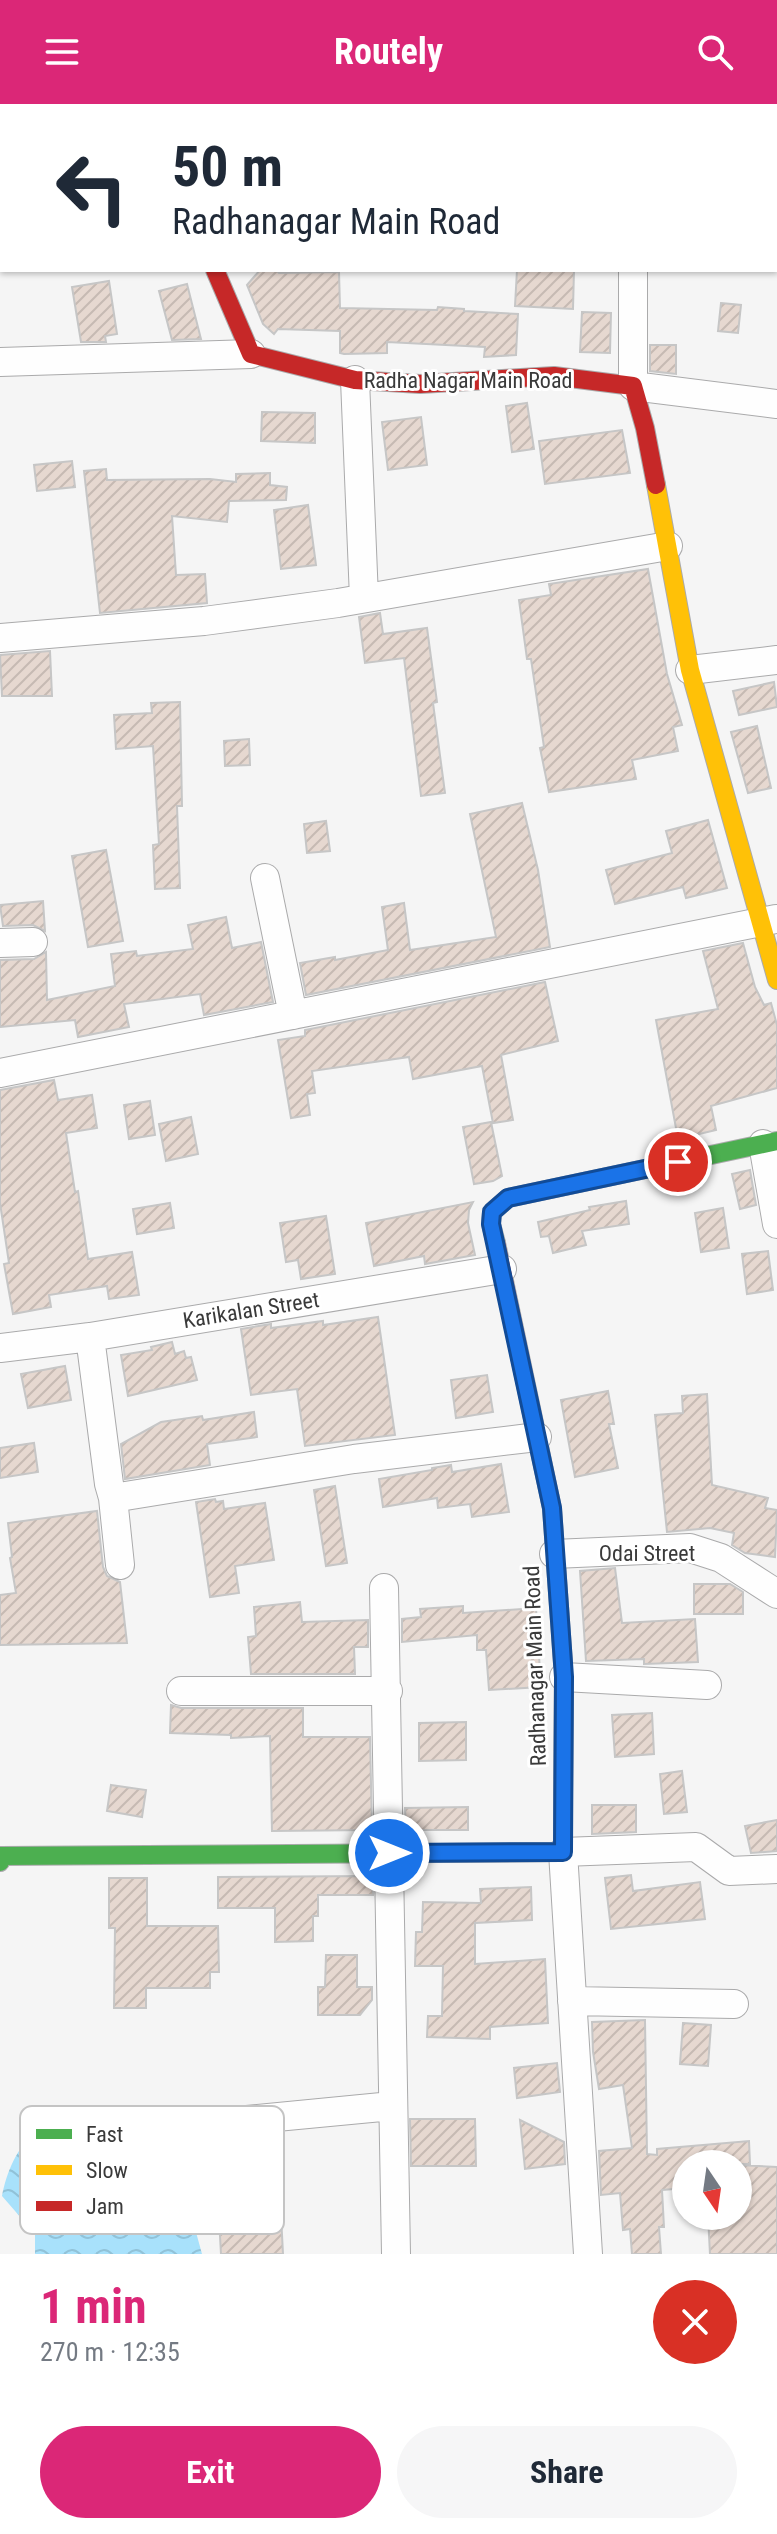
<!DOCTYPE html>
<html lang="en">
<head>
<meta charset="utf-8">
<style>
  :root { --surface:#fff; --page:#f6f6f7; --text:#1f2937; --muted:#747a83; --accent:#db2777 }
  body { margin:0; font-family:"Roboto Condensed",sans-serif; background:var(--page); color:var(--text); height:100vh; display:flex; flex-direction:column; font-size:30px; white-space:nowrap }
  * { box-sizing:border-box; margin:0 }
  p { font-size:26px; color:var(--muted) }
  .icon { flex:none; width:44px; height:44px; fill:none; stroke:currentColor; stroke-width:2; stroke-linecap:round; stroke-linejoin:round }
  .map { position:relative; height:2150px; overflow:hidden }
  .drawer { display:flex; flex-direction:column; background:var(--surface); flex:1 }
  .drawer>* { flex:none }
  .hud { position:absolute; left:0px; top:0px; width:778px; height:168px; box-shadow:0 2px 6px #0004; background:#fff; color:var(--text); overflow:hidden }
  .needle { width:52px; rotate:167deg }
  .controls { position:absolute; left:672px; top:2046px; display:grid; gap:16px }
  .controls a { display:grid; place-items:center; width:80px; height:80px; border-radius:50%; background:var(--surface); box-shadow:0 2px 6px #0004; font-size:40px }
  .pin { position:absolute; display:grid; place-items:center; width:68px; height:68px; color:#fff; margin:-34px; border:4px solid #fff; border-radius:50%; box-shadow:0 2px 8px #0007 }
  .me { position:absolute; width:88px; margin:-44px; rotate:90deg; stroke-linejoin:round; filter:drop-shadow(0 0 6px #0008) }
  .turn { display:flex; align-items:center; gap:28px; height:168px; padding:0 40px; font-size:36px }
  .turn .icon { width:104px; height:104px; stroke-width:2.5 }
  .turn b { display:block; font-size:56px; line-height:68px }
  .round { display:grid; place-items:center; flex:none; width:84px; height:84px; border-radius:42px; background:var(--page) }
  .summary { display:flex; align-items:center; justify-content:space-between; height:136px; padding:0 40px }
  h1 { font-size:48px; font-weight:700; line-height:60px; color:var(--accent) }
  .cta { display:flex; gap:16px; margin-top:auto; padding:16px 40px }
  .cta a { flex:1; height:92px; border-radius:48px; background:var(--accent); color:#fff; font-size:32px; font-weight:700; line-height:92px; text-align:center }
  .cta a+a { background:var(--page); color:var(--text) }
  header { display:flex; justify-content:space-between; align-items:center; height:104px; padding:0 40px; background:var(--accent); color:#fff; font-size:36px; font-weight:700 }
  .map>svg:first-child { display:block }
</style>
</head>
<body>
<header><svg class="icon" aria-label="menu" viewBox="0 0 24 24"><path d="M4 6h16M4 12h16M4 18h16"/></svg>Routely<svg class="icon" aria-label="search" viewBox="0 0 24 24"><circle cx="10" cy="10" r="6"/><path d="M15 15l6 6"/></svg></header>
<div class="map">
<svg width="777" height="2150" viewBox="0 0 777 2150">
  <defs>
    <pattern id="water-waves" width="16" height="10" patternUnits="userSpaceOnUse" patternTransform="scale(2)"><rect width="16" height="10" fill="#a8e1fb"/><path d="M0 5q4-4 8 0t8 0" fill="none" stroke="#91c2d8"/></pattern>
    <pattern id="building-hatch" width="6" height="6" patternUnits="userSpaceOnUse" patternTransform="scale(2)"><rect width="6" height="6" fill="#e6d8d0"/><path d="M-1 1l2-2M0 6l6-6M5 7l2-2" fill="none" stroke="#c6bab3"/></pattern>
  </defs>
  <rect width="100%" height="100%" fill="#f5f5f5"/>
  <path fill="url(#water-waves)" d="M56 2023 97 2045 116 2060 177 2091 191 2110 202 2150H35V2130L2 2092C6 2071 17 2040 37 2029 43 2026 50 2025 56 2023Z"/>
  <path fill="url(#building-hatch)" stroke="#c6c6c6" stroke-width="2" d="M260 166H276L279 169 339 168 340 204 437 206 438 203 464 205V207L518 210 516 251 484 253 485 243 387 238V249L344 250 340 249V227L278 225 274 230 263 220 247 181Z
    M517 166H574L573 205 515 202Z
    M109 177 117 230 105 232 106 238H81L72 183Z
    M187 180 201 235 172 236 159 187Z
    M721 199 741 201 738 229 718 227Z
    M582 208 611 209 610 249 580 248Z
    M650 241H676V270L650 267Z
    M527 299 534 345 512 348 506 302Z
    M262 308 315 309V339L261 337Z
    M421 313 427 361 388 366 382 318Z
    M622 326 630 369 545 380 539 337Z
    M72 357 75 383 37 387 34 361Z
    M106 365 107 376 210 375 236 378V370L270 369V381L287 383 286 396 229 397 227 418 172 412 176 471 205 470 207 499 100 509 84 367Z
    M308 401 316 461 281 465 274 406Z
    M648 465 667 570 682 621 673 623 678 647 632 656 636 675 549 688 540 644 544 643 531 555H527L519 496 551 491 549 480Z
    M380 509 383 530 427 524 437 598 433 599 445 689 421 692 404 554 365 559 359 513Z
    M50 547 52 592H2L0 551Z
    M774 578 777 603 739 611 733 587Z
    M180 598 182 702H177L180 784 155 785 153 741 159 740 153 642 116 645 114 611 152 609 151 599Z
    M757 622 771 684 748 689 731 628Z
    M249 635 250 661 225 662 224 637Z
    M522 699 538 766 550 843 306 891 300 859 335 853V856L388 846 382 803 404 799 410 846 496 833 470 710Z
    M708 716 727 784 686 794 683 783 615 800 606 766 672 749 666 727Z
    M326 717 330 747 307 749 304 720Z
    M106 746 123 837 88 843 72 752Z
    M43 797 45 827 33 821 3 822 0 801Z
    M226 813 232 844 261 838 273 898 204 911 200 890 124 900 129 923 78 933 75 916 0 923V856L34 855 46 848 47 896 115 882 111 850 136 847 137 852 193 845 188 821Z
    M743 839 755 883 764 901 771 899 777 921V984L711 1002 716 1026 678 1035 656 916 718 905 703 847Z
    M545 878 558 937 501 951 513 1016 493 1019 482 962 413 975 409 953 312 967 315 989 307 990 310 1011 291 1014 278 936 305 932V926Z
    M54 976 58 996 92 991 97 1024 66 1029 75 1088 78 1087 88 1155 132 1148 139 1191 109 1195 107 1182 49 1191 51 1203 13 1210 4 1160 9 1159 0 1099V986Z
    M150 997 155 1031 129 1035 124 1001Z
    M191 1013 198 1050 166 1057 159 1020Z
    M491 1018 502 1072 493 1077 474 1080 463 1023Z
    M750 1066 756 1101 740 1105 732 1070Z
    M626 1097 629 1120 582 1127 586 1141 553 1149 549 1132 541 1133 538 1118 590 1106 589 1103Z
    M473 1098 469 1106 468 1119 475 1151 425 1160 424 1152 374 1162 366 1119Z
    M170 1099 174 1124 137 1130 133 1105Z
    M723 1104 729 1144 701 1148 695 1109Z
    M326 1112 335 1170 301 1175 298 1156 286 1158 280 1119Z
    M768 1147 773 1186 747 1190 742 1150Z
    M378 1213 395 1331 305 1342 297 1285 251 1291 241 1225 271 1220V1224L323 1217V1221Z
    M172 1238 175 1250 184 1247 186 1254 191 1253 197 1276 128 1292 121 1251 152 1246 151 1243Z
    M65 1262 71 1296 28 1304 21 1270Z
    M487 1271 493 1308 456 1314 451 1276Z
    M608 1287 614 1320H609L618 1364 575 1373 561 1296Z
    M707 1290 712 1381 768 1394 765 1404 777 1406 775 1453 745 1449 732 1441 734 1429 710 1424 667 1428 655 1311 683 1309 682 1292Z
    M254 1308 257 1333 207 1340 210 1361 125 1375 121 1340 161 1318 202 1312 203 1316Z
    M34 1339 38 1368 0 1374V1344Z
    M501 1360 509 1408 472 1413 470 1400 438 1404 437 1394 383 1403 379 1375 432 1366V1364L451 1361 452 1368Z
    M335 1382 347 1459 326 1462 314 1386Z
    M215 1395 216 1398 223 1397 224 1405 265 1399 274 1456 235 1462 239 1489 210 1493 196 1398Z
    M97 1407 103 1463 107 1472 120 1478 127 1539 0 1541V1491L16 1489 10 1454 12 1453 8 1419Z
    M615 1464 622 1519 695 1515 698 1558 644 1560V1555L586 1557 580 1467Z
    M694 1480H730L743 1488V1510H694Z
    M300 1498 302 1518 368 1516V1543H354L355 1570H251L248 1533 256 1532 254 1503Z
    M463 1502V1509L536 1504 541 1583 489 1586 486 1546H477V1531L402 1538V1515L421 1513 420 1505Z
    M171 1601 181 1604H303V1633H370L372 1726 272 1727 270 1632 231 1634V1631L170 1629Z
    M652 1609 654 1650 615 1653 612 1611Z
    M466 1618V1656L419 1657V1619Z
    M682 1667 687 1708 664 1710 660 1670Z
    M111 1681 146 1686 142 1713 107 1707Z
    M592 1701H636V1728L592 1730Z
    M468 1703V1726H406L405 1704Z
    M777 1716V1747L751 1749 745 1722Z
    M631 1771 633 1787 700 1778 705 1815 611 1825 605 1774Z
    M372 1772 373 1791H318V1812H313V1837L275 1838V1804H218V1773Z
    M109 1774H147V1822H218L219 1868H210V1884H146V1904H114L115 1824H109Z
    M531 1783 532 1816 475 1819V1860L545 1855 548 1919 490 1923V1935L427 1933 428 1912H442L443 1862H415L416 1828H422L423 1798 481 1799 480 1785Z
    M326 1851H357V1883H372V1896L360 1911H318V1883H325Z
    M645 1916 647 2050 657 2051V2045L749 2037 750 2060H684L686 2084 662 2086 664 2123H659L661 2150H632L630 2125 623 2126 620 2089 601 2091 599 2047 632 2044 623 1981 599 1985 593 1948 592 1918Z
    M683 1919 711 1921 708 1962 680 1960Z
    M557 1959 560 1988 517 1994 514 1964Z
    M410 2015H475L476 2062H411Z
    M520 2016 564 2038 565 2060 525 2065Z
    M738 2061 777 2063V2150H710L708 2112H738Z
    M280 2092 283 2150H221L218 2096Z"/>
  <g fill="none" stroke-linecap="round" stroke-linejoin="round">
    <defs>
      <path id="street" d="M148 0 149 2
        M621 0 626 2
        M776 89 777 90
        M0 100H2
        M633 166V282L777 300
        M0 258 251 250
        M355 276 364 494
        M0 534 204 517 338 499 668 442
        M690 566 777 556
        M265 774 293 911
        M0 839 33 838
        M0 969 776 815
        M763 1040 777 1120
        M90 1233 109 1380 113 1394 354 1355 537 1333
        M0 1244 90 1233 502 1165
        M113 1394 120 1461
        M554 1450 690 1444 721 1454 777 1490
        M384 1484C390 1706 390 1928 396 2150
        M564 1573 707 1581
        M181 1587H388
        M572 1897 734 1900
        M215 2019 392 2002
        M588 2150 563 1748 696 1743 729 1767 777 1765"/>
      <path id="fast" d="M496 1139 491 1120 492 1108 508 1094 777 1037
        M0 1758 1 1752 563 1748V1690"/>
      <path id="slow" d="M656 381 690 566 777 876"/>
      <path id="jam" d="M215 166 251 250 355 276 420 280 554 272 633 282 645 324 656 381
        M496 1139 552 1404 564 1573 563 1690"/>
    </defs>
    <use href="#street" stroke="#aaaaab" stroke-width="30"/>
    <use href="#fast" stroke="#aaaaab" stroke-width="20"/>
    <use href="#slow" stroke="#aaaaab" stroke-width="20"/>
    <use href="#jam" stroke="#aaaaab" stroke-width="20"/>
    <use href="#street" stroke="#fefefe" stroke-width="28"/>
    <use href="#fast" stroke="#4caf50" stroke-width="18"/>
    <use href="#slow" stroke="#ffc107" stroke-width="18"/>
    <use href="#jam" stroke="#c62828" stroke-width="18"/>
  </g>
  <g fill="none" stroke-linecap="round" stroke-linejoin="round">
    <defs>
      <path id="route" d="M389 1749 563 1748 564 1573 552 1404 491 1120 492 1108 508 1094 678 1058"/>
    </defs>
    <use href="#route" stroke="#114b97" stroke-width="20"/>
    <use href="#route" stroke="#1a73e8" stroke-width="14"/>
  </g>
  <g text-anchor="middle" dominant-baseline="central" stroke-width="6" stroke-linejoin="round" paint-order="stroke">
    <g font-size="22" fill="#3a3a3a" stroke="#fff">
      <text x="468" y="276">Radha Nagar Main Road</text>
      <text transform="translate(251 1206) rotate(-9)">Karikalan Street</text>
      <text x="647" y="1449">Odai Street</text>
      <text transform="translate(535 1562) rotate(-92)">Radhanagar Main Road</text>
    </g>
  </g>
  <rect x="20" y="2002" width="264" height="128" rx="12" fill="#fff" stroke="#c4c4c4" stroke-width="2"/>
  <rect x="36" y="2025" width="36" height="10" fill="#4caf50"/>
  <rect x="36" y="2061" width="36" height="10" fill="#ffc107"/>
  <rect x="36" y="2097" width="36" height="10" fill="#c62828"/>
  <g font-size="22" fill="#3a3a3a">
    <text x="86" y="2038">Fast</text>
    <text x="86" y="2074">Slow</text>
    <text x="86" y="2110">Jam</text>
  </g>
</svg>
<div class="controls">
<a><svg class="needle" viewBox="-14 -14 28 28"><path d="M0-13l5 13h-10z" fill="#e53935"/><path d="M0 13l5-13h-10z" fill="#747a83"/></svg></a>
</div>
<div class="pin" style="left:678px;top:1058px;background:#d93025"><svg class="icon" aria-label="arrive" viewBox="0 0 24 24"><path d="M6 21V4h12l-3 4 3 4H6"/></svg></div>
<svg class="me" style="left:389px;top:1749px" viewBox="-20 -20 40 40"><circle r="17" fill="#1a73e8" stroke="#fff" stroke-width="3"/><path d="M0-11L8 9 0 5-8 9z" fill="#fff"/></svg>
<div class="hud">
<div class="turn"><svg class="icon" aria-label="left" viewBox="0 0 24 24"><path d="M17 20v-9H6M10 6l-5 5 5 5"/></svg><div><b>50 m</b>Radhanagar Main Road</div></div>
</div>
</div>
<section class="drawer">
<div class="summary"><div><h1>1 min</h1><p>270 m · 12:35</p></div><a class="round" style="background:#d93025;color:#fff"><svg class="icon" aria-label="close" viewBox="0 0 24 24"><path d="M6 6l12 12M18 6L6 18"/></svg></a></div>
<div class="cta"><a>Exit</a><a>Share</a></div>
</section>
</body>
</html>
